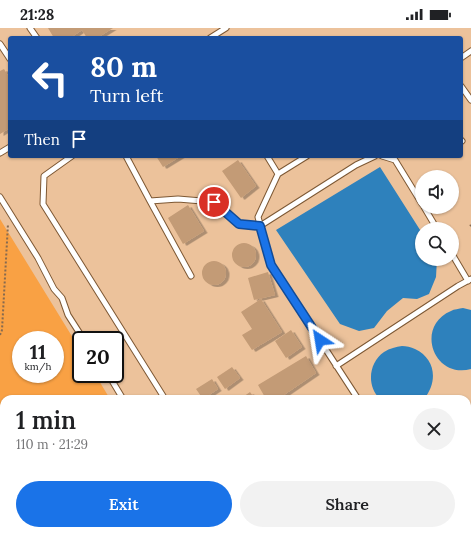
<!DOCTYPE html>
<html lang="en">
<head>
<meta charset="utf-8">
<style>
  :root { --surface:#fff; --page:#f2f2f2; --text:#202124; --muted:#757577; --accent:#1a73e8 }
  body { margin:0; font-family:Lora,serif; background:var(--page); color:var(--text); height:100vh; display:flex; flex-direction:column; font-size:15px; white-space:nowrap }
  * { box-sizing:border-box; margin:0 }
  p { font-size:13px; color:var(--muted) }
  .icon { flex:none; width:22px; height:22px; fill:none; stroke:currentColor; stroke-width:2; stroke-linecap:round; stroke-linejoin:round }
  .map { position:relative; flex:1; overflow:hidden }
  .panel { position:absolute; left:0px; top:367px; width:471px; height:140px; display:flex; flex-direction:column; background:var(--surface); border-radius:12px 12px 0 0; box-shadow:0 1px 3px #0004 }
  .panel>* { flex:none }
  .banner { position:absolute; left:8px; top:8px; width:455px; height:122px; border-radius:4px; box-shadow:0 1px 3px #0004; background:#1a4fa0; color:#fff; overflow:hidden }
  .controls { position:absolute; left:415px; top:142px; display:grid; gap:8px }
  .controls a { display:grid; place-items:center; width:44px; height:44px; border-radius:50%; background:var(--surface); box-shadow:0 1px 3px #0004; font-size:20px }
  .speed { position:absolute; left:12px; top:303px; display:flex; gap:8px; font-size:20px; font-weight:700; text-align:center }
  .speed>* { display:grid; place-content:center; width:52px; height:52px; border-radius:50%; background:var(--surface); box-shadow:0 1px 3px #0004; line-height:1 }
  .speed small { font-size:10px; font-weight:400 }
  .speed .limit { border:2px solid #111; border-radius:6px; background:#fff; color:#111 }
  .pin { position:absolute; display:grid; place-items:center; width:34px; height:34px; color:#fff; margin:-17px; border:2px solid #fff; border-radius:50%; box-shadow:0 1px 4px #0007 }
  .me { position:absolute; width:44px; margin:-22px; rotate:327deg; stroke-linejoin:round; filter:drop-shadow(0 0 3px #0008) }
  .turn { display:flex; align-items:center; gap:14px; height:84px; padding:0 16px; font-size:18px }
  .turn .icon { width:52px; height:52px; stroke-width:2.5 }
  .turn b { display:block; font-size:28px; line-height:34px }
  .then { display:flex; align-items:center; height:38px; padding:0 16px; background:#0003; gap:8px; font-size:15px }
  .round { display:grid; place-items:center; flex:none; width:42px; height:42px; border-radius:21px; background:var(--page) }
  .head { display:flex; align-items:center; justify-content:space-between; height:68px; padding:0 16px }
  h1 { font-size:24px; font-weight:600; line-height:30px }
  .button { display:flex; gap:8px; margin-top:auto; padding:8px 16px }
  .button a { flex:1; height:46px; border-radius:24px; background:var(--accent); color:#fff; font-size:16px; font-weight:600; line-height:46px; text-align:center }
  .button a+a { background:var(--page); color:var(--text) }
  .status { display:flex; justify-content:space-between; align-items:center; height:28px; padding:0 20px; background:var(--surface); direction:ltr }
  .status svg { height:11px; fill:currentColor }
  .map>svg:first-child { display:block }
</style>
</head>
<body>
<div class="status"><b>21:28</b><svg viewBox="0 0 49 12"><path d="M0 12V9h3v3zM5 12V6h3v6zM10 12V3h3v9zM15 12V0h3v12zM26 1h20v11H26zM47 4h2v5h-2z"/></svg></div>
<div class="map">
<svg width="471" height="507" viewBox="0 0 471 507">
  <defs>
    <filter id="shadow"><feDropShadow dx="3.5" dy="2" stdDeviation="0" flood-color="#0004"/></filter>
  </defs>
  <rect width="100%" height="100%" fill="#ecc29b"/>
  <path fill="#f9a144" fill-rule="evenodd" d="M0 191 81 323V346H95L110 371H4V503H191L193 507H0ZM21 312H55V346H21Z"/>
  <path fill="#2e81bc" d="M380 139 422 205V231H437L436 249 429 266 417 271 403 270 387 283 374 300 359 303 340 296 276 202Z
    M463 280 471 282V341C433 351 415 298 451 283 454 281 459 281 463 280Z
    M402 318C406 318 411 319 415 321 436 331 438 354 424 371H380C366 358 369 334 384 324 390 320 396 319 402 318Z"/>
  <path fill="#c39b76" filter="url(#shadow)" d="M48 0H113L97 10H87L82 2 70 10H54Z
    M4 41 10 51V100L0 106V43Z
    M156 128H181L163 139Z
    M238 132 256 158 241 170 222 143Z
    M188 177 204 203 183 216 168 190Z
    M232 227a12 12 0 1 1 24 0a12 12 0 1 1-24 0Z
    M202 245a12 12 0 1 1 24 0a12 12 0 1 1-24 0Z
    M268 244 275 267 254 272 248 250Z
    M261 271 282 304 252 322 242 307 252 301 241 284Z
    M291 302 302 319 286 330 275 313Z
    M306 328 316 345 278 371H266L258 357Z
    M232 339 240 350 225 361 217 349Z
    M212 351 218 361 203 371 196 361Z
    M250 364 255 371H240Z
    M339 503H362L365 507H341Z"/>
  <g fill="none" stroke-linecap="round" stroke-linejoin="round">
    <defs>
      <path id="lane" d="M30 0 37 10
        M210 10 226 0
        M0 16 10 31
        M461 30 471 23
        M461 58 471 72
        M461 112 462 113
        M0 125 10 119
        M72 128 44 148 43 176 165 371
        M126 128 150 173 178 171 214 174 239 196 260 198 356 137 375 128
        M267 128 278 146 307 128
        M382 128 395 132 422 176
        M278 146 258 189 271 237 358 371
        M0 169 38 230 54 261 62 270 68 287 84 312
        M150 173 191 248
        M424 179 437 201
        M452 226 468 253
        M336 338 458 258 471 251
        M108 346 123 371
        M467 444 471 442
        M201 503 203 507
        M248 503 250 507
        M266 507 272 503"/>
    </defs>
    <use href="#lane" stroke="#7d5834" stroke-width="7"/>
    <path stroke="#866a50" stroke-width="2" stroke-dasharray="2 2" stroke-linecap="butt" d="M470 198 471 197
      M0 307 2 302 8 196
      M68 507 70 503
      M426 507 429 503"/>
    <use href="#lane" stroke="#fff" stroke-width="5"/>
  </g>
  <g fill="none" stroke-linecap="round" stroke-linejoin="round">
    <defs>
      <path id="route" d="M214 174 239 196 260 198 271 237 320 312"/>
    </defs>
    <use href="#route" stroke="#114b97" stroke-width="10"/>
    <use href="#route" stroke="#1a73e8" stroke-width="7"/>
  </g>
</svg>
<div class="controls">
<a><svg class="icon" aria-label="sound" viewBox="0 0 24 24"><path d="M4 9h4l5-4v14l-5-4H4zM17 9q2 3 0 6"/></svg></a>
<a><svg class="icon" aria-label="search" viewBox="0 0 24 24"><circle cx="10" cy="10" r="6"/><path d="M15 15l6 6"/></svg></a>
</div>
<div class="speed"><div>11<small>km/h</small></div><div class="limit">20</div></div>
<div class="pin" style="left:214px;top:174px;background:#d93025"><svg class="icon" aria-label="arrive" viewBox="0 0 24 24"><path d="M6 21V4h12l-3 4 3 4H6"/></svg></div>
<svg class="me" style="left:320px;top:312px" viewBox="-20 -20 40 40"><path d="M0-17L14 15 0 8-14 15z" fill="#1a73e8" stroke="#fff" stroke-width="4"/></svg>
<div class="banner">
<div class="turn"><svg class="icon" aria-label="left" viewBox="0 0 24 24"><path d="M17 20v-9H6M10 6l-5 5 5 5"/></svg><div><b>80 m</b>Turn left</div></div>
<div class="then">Then<svg class="icon" aria-label="arrive" viewBox="0 0 24 24"><path d="M6 21V4h12l-3 4 3 4H6"/></svg></div>
</div>
<section class="panel">
<div class="head"><div><h1>1 min</h1><p>110 m · 21:29</p></div><a class="round"><svg class="icon" aria-label="close" viewBox="0 0 24 24"><path d="M6 6l12 12M18 6L6 18"/></svg></a></div>
<div class="button"><a>Exit</a><a>Share</a></div>
</section>
</div>
</body>
</html>
